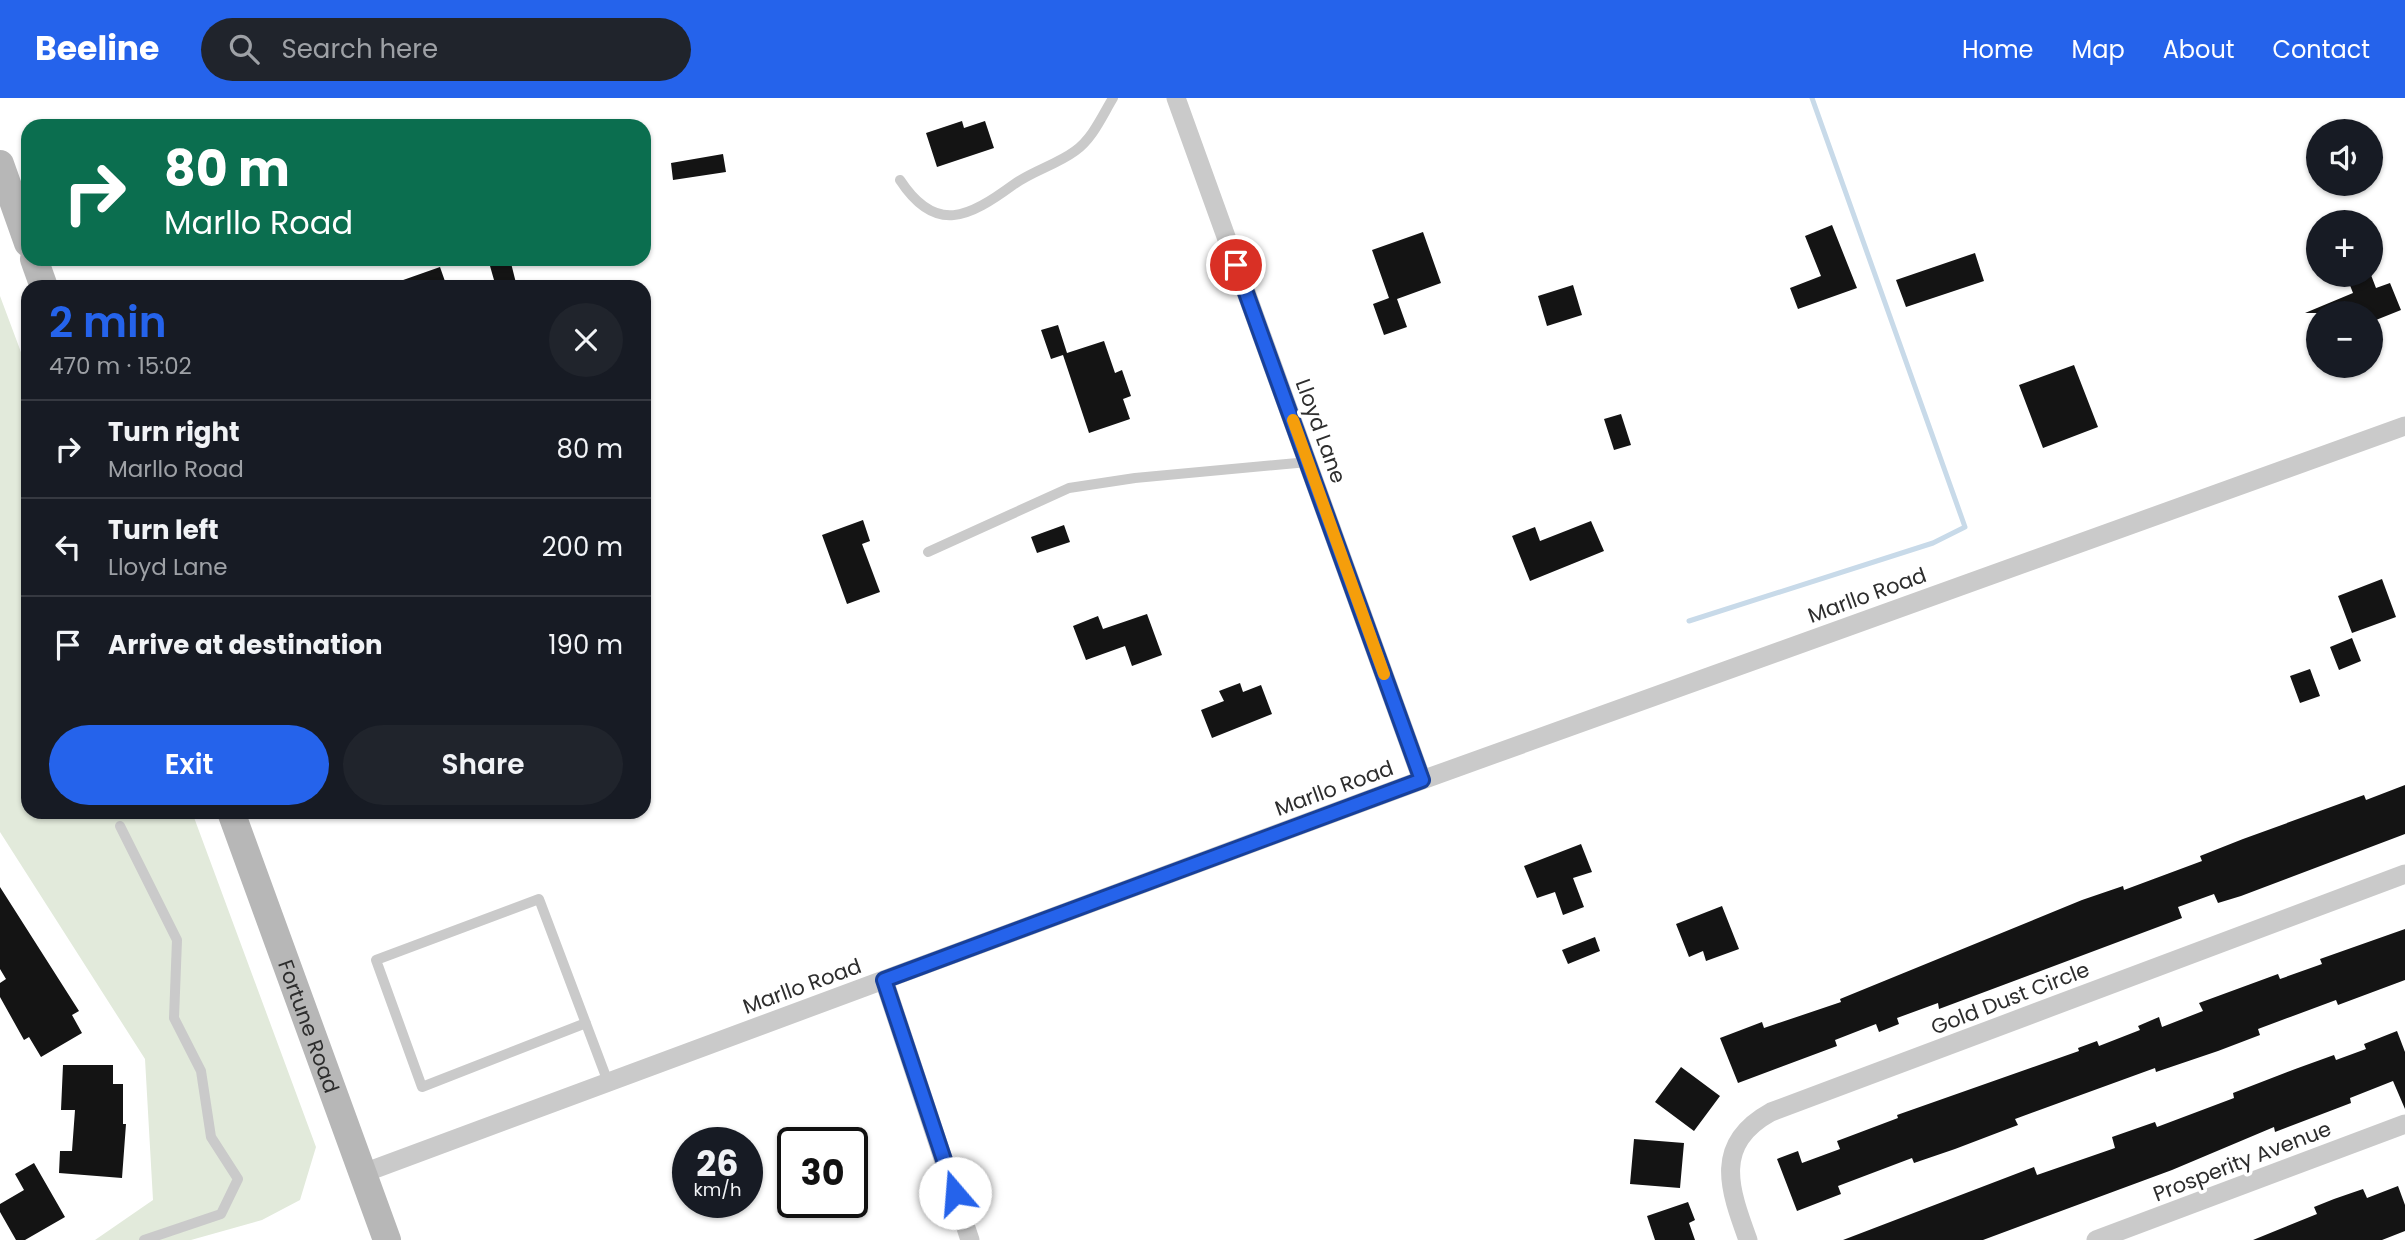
<!DOCTYPE html>
<html lang="en">
<head>
<meta charset="utf-8">
<style>
  :root { --surface:#171b24; --page:#20242c; --text:#f1f3f6; --muted:#9ea1a6; --line:#363941; --accent:#2563eb }
  body { margin:0; font-family:Poppins,sans-serif; background:var(--page); color:var(--text); height:100vh; display:flex; flex-direction:column; font-size:26px; white-space:nowrap }
  * { box-sizing:border-box; margin:0 }
  p { font-size:23px; color:var(--muted) }
  .icon { flex:none; width:38px; height:38px; fill:none; stroke:currentColor; stroke-width:2; stroke-linecap:round; stroke-linejoin:round }
  .map { position:relative; flex:1; overflow:hidden }
  .side { position:absolute; left:21px; top:182px; width:630px; height:539px; display:flex; flex-direction:column; background:var(--surface); border-radius:21px; box-shadow:0 2px 5px #0004 }
  .side>* { flex:none }
  .hud { position:absolute; left:21px; top:21px; width:630px; height:147px; border-radius:21px; box-shadow:0 2px 5px #0004; background:#0b6e4f; color:#fff; overflow:hidden }
  .controls { position:absolute; left:2306px; top:21px; display:grid; gap:14px }
  .controls a { display:grid; place-items:center; width:77px; height:77px; border-radius:50%; background:var(--surface); box-shadow:0 2px 5px #0004; font-size:35px }
  .speed { position:absolute; left:672px; top:1029px; display:flex; gap:14px; font-size:35px; font-weight:700; text-align:center }
  .speed>* { display:grid; place-content:center; width:91px; height:91px; border-radius:50%; background:var(--surface); box-shadow:0 2px 5px #0004; line-height:1 }
  .speed small { font-size:18px; font-weight:400 }
  .speed .limit { border:4px solid #111; border-radius:10px; background:#fff; color:#111 }
  .pin { position:absolute; display:grid; place-items:center; width:60px; height:60px; color:#fff; margin:-30px; border:4px solid #fff; border-radius:50%; box-shadow:0 2px 7px #0007 }
  .me { position:absolute; width:77px; margin:-38px; rotate:342deg; stroke-linejoin:round; filter:drop-shadow(0 0 5px #0008) }
  .turn { display:flex; align-items:center; gap:24px; height:147px; padding:0 28px; font-size:32px }
  .turn .icon { width:91px; height:91px; stroke-width:2.5 }
  .turn b { display:block; font-size:49px; line-height:60px }
  .round { display:grid; place-items:center; flex:none; width:74px; height:74px; border-radius:37px; background:var(--page) }
  .head { display:flex; align-items:center; justify-content:space-between; height:119px; padding:0 28px }
  h1 { font-size:42px; font-weight:600; line-height:52px; color:var(--accent) }
  .cta { display:flex; gap:14px; margin-top:auto; padding:14px 28px }
  .cta a { flex:1; height:80px; border-radius:42px; background:var(--accent); color:#fff; font-size:28px; font-weight:600; line-height:80px; text-align:center }
  .cta a+a { background:var(--page); color:var(--text) }
  ul { padding:0; list-style:none }
  li { display:flex; align-items:center; gap:21px; height:98px; padding:0 28px; border-top:2px solid var(--line) }
  li div { flex:1 }
  li b { display:block; font-size:26px }
  li em { font-style:normal }
  header { display:flex; align-items:center; gap:42px; box-sizing:border-box; height:98px; padding:0 35px; background:var(--accent); color:#fff }
  header strong { font-size:33px }
  nav { display:flex; gap:38px; margin-inline-start:auto; font-size:24px }
  .search { width:490px; height:63px; background:var(--page); display:flex; align-items:center; gap:18px; box-sizing:border-box; padding:0 24px; border-radius:38px; color:var(--muted); font-size:26px }
  .map>svg:first-child { display:block }
</style>
</head>
<body>
<header>
<strong>Beeline</strong>
<div class="search"><svg class="icon" aria-label="search" viewBox="0 0 24 24"><circle cx="10" cy="10" r="6"/><path d="M15 15l6 6"/></svg>Search here</div>
<nav><a>Home</a><a>Map</a><a>About</a><a>Contact</a></nav>
</header>
<div class="map">
<svg width="2405" height="1142" viewBox="0 0 2405 1142">
  <rect width="100%" height="100%" fill="#fff"/>
  <path fill="#e2eadb" d="M0 198 28 273V714H192L316 1049 300 1102 262 1122 191 1142H95L153 1102 145 961 0 734Z"/>
  <g fill="none" stroke-linecap="round" stroke-linejoin="round">
    <path stroke="#c8dae9" stroke-width="5" d="M1689 523 1933 445 1965 429 1812 0"/>
  </g>
  <path fill="#141414" d="M962 23 964 30 985 23 994 50 937 69 926 35Z
    M723 56 726 74 673 82 671 65Z
    M1832 127 1857 190 1798 211 1790 190 1821 178 1805 138Z
    M1423 134 1441 185 1397 201 1407 229 1384 237 1373 206 1389 200 1372 152Z
    M1975 155 1984 183 1906 209 1896 182Z
    M488 161H510L517 189H496Z
    M440 169 447 189H390L389 187Z
    M2346 177H2371L2376 190 2390 185 2401 212 2371 224V215H2305L2353 195Z
    M1573 187 1582 217 1547 228 1538 198Z
    M1058 227 1067 255 1104 243 1115 275 1122 272 1131 298 1123 301 1130 321 1089 335 1063 257 1051 261 1041 232Z
    M2074 267 2098 329 2043 350 2019 287Z
    M1621 316 1631 347 1614 352 1604 321Z
    M863 422 870 443 862 446 880 494 847 506 822 437Z
    M1591 423 1604 453 1530 483 1512 438 1535 429 1540 443Z
    M1064 427 1070 444 1037 455 1031 439Z
    M2382 481 2396 519 2352 535 2338 498Z
    M1147 516 1162 557 1132 568 1125 548 1086 562 1073 528 1098 518 1103 531Z
    M2352 540 2361 563 2339 572 2330 549Z
    M2310 571 2320 598 2300 605 2290 578Z
    M1240 585 1243 594 1261 587 1272 616 1212 640 1201 612 1224 603 1219 593Z
    M2405 687V736L2241 798 2218 805 2214 796 2178 809 2182 820 1939 911 1938 905 1897 920 1899 926 1879 934 1876 926 1835 942 1837 948 1738 985 1720 940 1762 924 1764 930 1841 904 1840 901 2082 802 2123 788 2124 792 2202 763 2200 758 2243 741 2364 697 2366 702Z
    M1581 746 1592 774 1573 780 1584 809 1563 817 1555 794 1537 800 1524 768Z
    M0 789 79 913 72 917 82 935 41 959 29 939 24 942 0 899V885L6 881 0 871Z
    M1722 808 1739 851 1706 863 1703 853 1689 859 1676 826Z
    M2405 831V882L2338 907 2336 902 2258 931 2260 937 2218 953 2156 974 2155 970 2015 1021 2018 1027 1955 1051 1914 1065 1912 1060 1838 1088 1841 1096 1797 1113 1777 1061 1798 1053 1802 1065 1840 1051 1837 1043 1898 1020 1897 1017 2079 953 2078 950 2097 943 2099 948 2140 932 2138 928 2159 919 2162 929 2203 913 2199 905 2278 876 2280 881 2322 866 2320 861Z
    M1595 839 1600 853 1568 866 1562 852Z
    M2397 933 2405 954V1011L2393 983 2350 1000 2351 1005 2275 1034 2274 1029 2172 1072 1983 1142H1843L2034 1069 2037 1077 2115 1050 2112 1039 2155 1024 2157 1029 2234 1000 2233 995 2298 970 2334 957 2336 962 2366 951 2364 946Z
    M63 967H113V986H123V1026H126L122 1080 59 1075 60 1053H72L75 1012H61Z
    M1681 969 1720 998 1694 1033 1655 1004Z
    M1634 1041 1684 1045 1680 1090 1630 1086Z
    M34 1065 65 1119 25 1142H16L0 1114V1106L24 1092 15 1076Z
    M2398 1088 2405 1107V1133L2382 1142H2253L2317 1116 2314 1109 2334 1101 2363 1091 2367 1100Z
    M1688 1104 1695 1122 1689 1125 1695 1142H1655L1647 1118Z"/>
  <g fill="none" stroke-linecap="round" stroke-linejoin="round">
    <path stroke="#cacaca" stroke-width="10" d="M900 82C936 137 969 119 1013 87 1032 73 1056 67 1075 53 1093 40 1102 18 1113 0
      M928 454 1069 390 1135 380 1308 364
      M120 728 177 842 174 920 201 973 211 1039 238 1081 221 1116 144 1142
      M586 925 422 989 376 862 539 801 608 984"/>
    <path stroke="#cacaca" stroke-width="19" d="M1176 0 1422 682
      M884 882 970 1142
      M361 1076 1422 682 2405 328
      M1748 1142C1729 1090 1713 1046 1771 1014L2405 776
      M2096 1142 2405 1026"/>
    <g stroke="#b7b7b7" stroke-width="28">
      <path d="M0 66 28 145"/>
      <path d="M34 161 44 189"/>
      <path id="s1" d="M231 714 387 1142"/>
    </g>
  </g>
  <g fill="none" stroke-linecap="round" stroke-linejoin="round">
    <defs>
      <path id="route" d="M955 1095 884 882 1422 682 1236 167"/>
    </defs>
    <use href="#route" stroke="#184099" stroke-width="18"/>
    <use href="#route" stroke="#2563eb" stroke-width="12"/>
    <path stroke="#f59e0b" stroke-width="12" d="M1293 322 1384 576"/>
  </g>
  <g text-anchor="middle" dominant-baseline="central" stroke-width="7" stroke-linejoin="round" paint-order="stroke">
    <g font-size="21" fill="#2d2d2d" stroke="#fff">
      <text transform="translate(1321 333) rotate(70)">Lloyd Lane</text>
      <text transform="translate(1867 497) rotate(-20)">Marllo Road</text>
      <text transform="translate(1334 690) rotate(-20)">Marllo Road</text>
      <text transform="translate(802 888) rotate(-20)">Marllo Road</text>
      <text transform="translate(2010 900) rotate(-21)">Gold Dust Circle</text>
      <text stroke="none"><textPath href="#s1" startOffset="228">Fortune Road</textPath></text>
      <text transform="translate(2242 1063) rotate(-21)">Prosperity Avenue</text>
    </g>
  </g>
</svg>
<div class="controls">
<a><svg class="icon" aria-label="sound" viewBox="0 0 24 24"><path d="M4 9h4l5-4v14l-5-4H4zM17 9q2 3 0 6"/></svg></a>
<a>+</a>
<a>−</a>
</div>
<div class="speed"><div>26<small>km/h</small></div><div class="limit">30</div></div>
<div class="pin" style="left:1236px;top:167px;background:#d93025"><svg class="icon" aria-label="arrive" viewBox="0 0 24 24"><path d="M6 21V4h12l-3 4 3 4H6"/></svg></div>
<svg class="me" style="left:955px;top:1095px" viewBox="-20 -20 40 40"><circle r="19" fill="#fff"/><path d="M0-13L10 11 0 6-10 11z" fill="#2563eb"/></svg>
<div class="hud">
<div class="turn"><svg class="icon" aria-label="right" viewBox="0 0 24 24"><path d="M7 20v-9h11M14 6l5 5-5 5"/></svg><div><b>80 m</b>Marllo Road</div></div>
</div>
<section class="side">
<div class="head"><div><h1>2 min</h1><p>470 m · 15:02</p></div><a class="round"><svg class="icon" aria-label="close" viewBox="0 0 24 24"><path d="M6 6l12 12M18 6L6 18"/></svg></a></div>
<ul>
<li><svg class="icon" aria-label="right" viewBox="0 0 24 24"><path d="M7 20v-9h11M14 6l5 5-5 5"/></svg><div><b>Turn right</b><p>Marllo Road</p></div><em>80 m</em></li>
<li><svg class="icon" aria-label="left" viewBox="0 0 24 24"><path d="M17 20v-9H6M10 6l-5 5 5 5"/></svg><div><b>Turn left</b><p>Lloyd Lane</p></div><em>200 m</em></li>
<li><svg class="icon" aria-label="arrive" viewBox="0 0 24 24"><path d="M6 21V4h12l-3 4 3 4H6"/></svg><div><b>Arrive at destination</b></div><em>190 m</em></li>
</ul>
<div class="cta"><a>Exit</a><a>Share</a></div>
</section>
</div>
</body>
</html>
